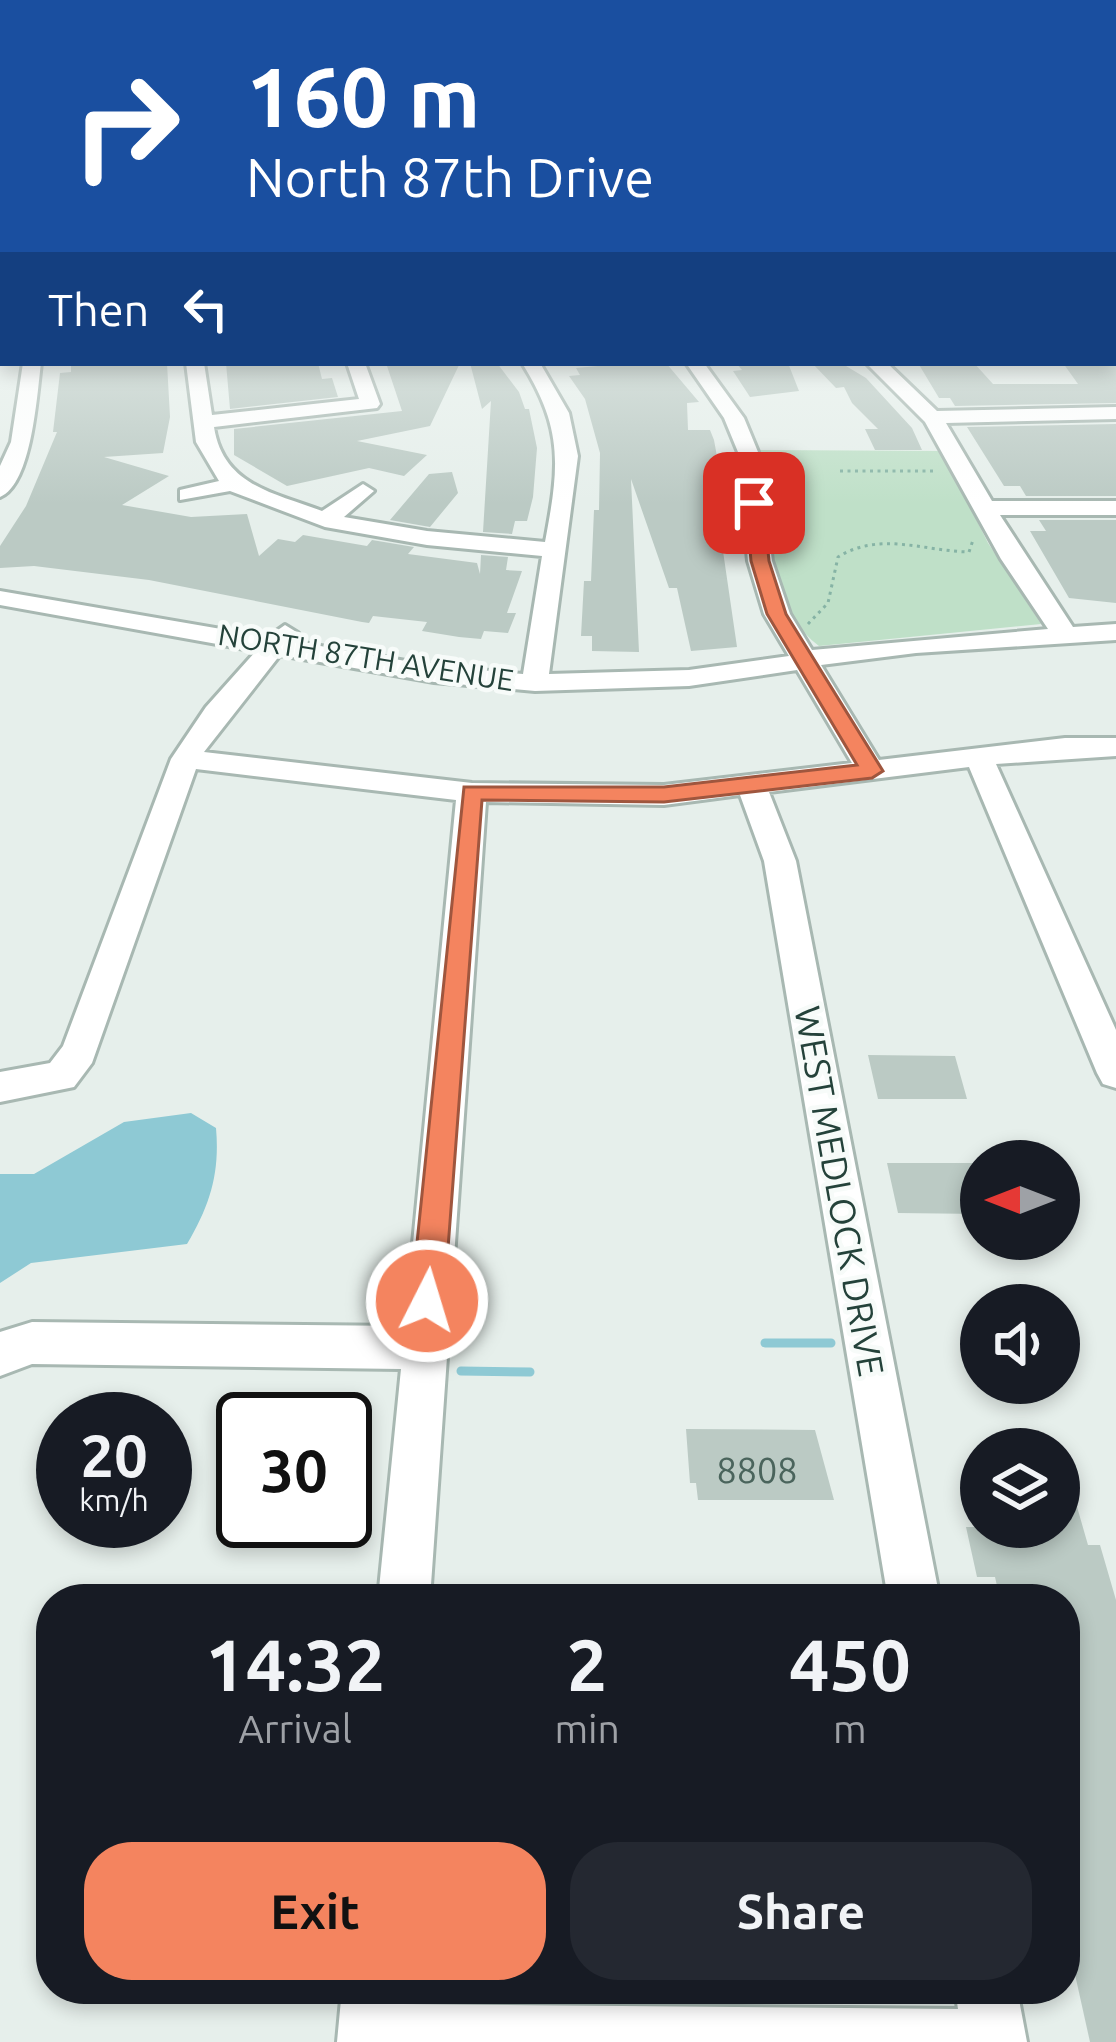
<!DOCTYPE html>
<html lang="en">
<head>
<meta charset="utf-8">
<style>
  :root { --surface:#171b24; --page:#242831; --text:#f1f3f6; --muted:#9ea1a6; --accent:#f4845f }
  body { margin:0; font-family:Ubuntu,sans-serif; background:var(--page); color:var(--text); height:100vh; display:flex; flex-direction:column; font-size:45px; white-space:nowrap }
  * { box-sizing:border-box; margin:0 }
  p { font-size:39px; color:var(--muted) }
  .icon { flex:none; width:66px; height:66px; fill:none; stroke:currentColor; stroke-width:2; stroke-linecap:round; stroke-linejoin:round }
  .map { position:relative; flex:1; overflow:hidden }
  .side { position:absolute; left:36px; top:1584px; width:1044px; height:420px; display:flex; flex-direction:column; background:var(--surface); border-radius:48px; box-shadow:0 6px 18px #0003 }
  .side>* { flex:none }
  .top-card { position:absolute; left:0px; top:0px; width:1116px; height:366px; box-shadow:0 6px 18px #0003; background:#1a4fa0; color:#fff; overflow:hidden }
  .needle { width:78px; rotate:270deg }
  .buttons { position:absolute; left:960px; top:1140px; display:grid; gap:24px }
  .buttons a { display:grid; place-items:center; width:120px; height:120px; border-radius:50%; background:var(--surface); box-shadow:0 6px 18px #0003; font-size:60px }
  .speed { position:absolute; left:36px; top:1392px; display:flex; gap:24px; font-size:60px; font-weight:700; text-align:center }
  .speed>* { display:grid; place-content:center; width:156px; height:156px; border-radius:50%; background:var(--surface); box-shadow:0 6px 18px #0003; line-height:1 }
  .speed small { font-size:30px; font-weight:400 }
  .speed .limit { border:6px solid #111; border-radius:18px; background:#fff; color:#111 }
  .pin { position:absolute; display:grid; place-items:center; width:102px; height:102px; color:#fff; margin:-51px; border-radius:24px; box-shadow:0 6px 18px #0006 }
  .me { position:absolute; width:132px; margin:-66px; rotate:5deg; stroke-linejoin:round; filter:drop-shadow(0 0 9px #0008) }
  .turn { display:flex; align-items:center; gap:42px; height:252px; padding:0 48px; font-size:54px }
  .turn .icon { width:156px; height:156px; stroke-width:2.5 }
  .turn b { display:block; font-size:84px; line-height:102px }
  .then { display:flex; align-items:center; height:114px; padding:0 48px; background:#0003; gap:24px; font-size:45px }
  .eta { display:flex; justify-content:space-evenly; align-items:center; height:204px; text-align:center }
  .eta b { font-size:72px; font-weight:700; line-height:84px }
  .primary-button { display:flex; gap:24px; margin-top:auto; padding:24px 48px }
  .primary-button a { flex:1; height:138px; border-radius:48px; background:var(--accent); color:#111; font-size:48px; font-weight:700; line-height:138px; text-align:center }
  .primary-button a+a { background:var(--page); color:var(--text) }
  .map>svg:first-child { display:block }
</style>
</head>
<body>
<div class="map">
<svg width="1116" height="2042" viewBox="0 0 1116 2042">
  <rect width="100%" height="100%" fill="#e6efeb"/>
  <path fill="#bfe0c8" d="M760 450 942 451 988 543 1041 624 819 646C761 603 776 512 760 450Z"/>
  <path fill="#8ec9d4" d="M191 1113 216 1128C220 1173 210 1205 187 1244L31 1263 0 1283V1174H34L124 1122Z"/>
  <g fill="none" stroke-linecap="round" stroke-linejoin="round">
    <path stroke="#8ec9d4" stroke-width="9" d="M765 1343H831
      M461 1371 530 1372"/>
  </g>
  <path fill="#bbcac4" d="M108 363H167L170 417 163 453 104 457 169 476 122 505 191 517 247 514 259 556 278 539 295 542 303 535 367 546 372 540 414 547 408 554 477 563 480 574 481 555 508 557 506 570 522 571 507 613H516L508 633 484 631 481 639 459 637 422 631 427 622 373 616 369 623 362 622 149 580 34 566 0 568V546L26 506 57 432H53L60 373 71 372V366Z
    M226 363H318L322 379 332 378 338 397 230 409Z
    M386 363H460L430 426 357 441 427 455 404 476 369 468 287 486 234 455V429L402 411Z
    M470 363H497L519 392 525 409H529L537 448 533 497 527 521H515L512 534 483 532 491 401 482 409Z
    M630 363H666L699 402 687 403 688 430H710L714 440 722 484V510H717L737 647 691 651 677 588H669L631 479 639 652 592 651V636H581L584 581H591L594 510H599L600 453 585 399 569 376 580 375 576 368Z
    M736 363H788L799 391 750 397 733 371 742 370Z
    M812 363H841L866 378 912 428 922 450H875L865 429H878L852 403 844 387 836 388Z
    M918 363H974L993 384H1078L1063 363H1116V403L955 406 950 398H939Z
    M1116 424V496H1026L1020 486H1004L967 427Z
    M452 472 458 493 430 527 390 520 429 474Z
    M1039 520H1116V603L1069 598 1030 531H1046Z
    M868 1055 955 1056 967 1099H878Z
    M887 1163H981V1214L898 1213Z
    M686 1429 815 1430 834 1500H698L696 1483H690Z
    M1059 1465H1065L1088 1545H1100L1116 1600V2042H1090L1074 1970H1065V1599H1000L995 1577H977L966 1527H1059Z"/>
  <g fill="none" stroke-linecap="round" stroke-linejoin="round">
    <defs>
      <path id="minor" d="M0 292H3V302H0Z
        M23 363H41C37 394 32 484 0 497V466L11 442Z
        M186 363H204L212 415 359 399 347 363H365L380 404 377 408 214 427C223 486 275 493 322 511L363 484 374 491 344 517 427 531 545 542C559 467 564 430 522 363H540L569 413 578 456 549 674 689 670 789 656 764 614 748 561 738 452 724 418 686 363H704L744 418 758 452 772 561 790 614 812 650 1048 629 1001 559 925 422 866 363H887L937 411 1116 407V419L946 423 992 501H1116V515H1000L1073 627 1116 624V640L916 653 821 665 879 760 1065 738H1116V756L996 764 1116 1030V1088L1103 1084 1097 1073 969 767 769 792 796 861 940 1599H888L764 861 740 795 664 805 486 802 430 1599H378L401 1369 32 1364 0 1376V1332L32 1322 405 1326 456 800 196 769 92 1063 74 1087 0 1102V1072L50 1063 63 1046 171 759 206 707 256 651 0 605V591L268 637 285 625 298 633 292 641 434 666 523 674 542 556 427 545 325 527 230 491 180 500V490L219 481 196 442ZM280 655 434 682 535 691 689 686 797 670 852 763 664 785 472 783 204 752Z
        M342 1989H404L403 2004 958 2009 955 1989H1017L1027 2042H337Z"/>
      <path id="major" d="M1113 290 1116 291V303L1113 302Z"/>
    </defs>
    <use href="#minor" stroke="#a8b8b2" stroke-width="6"/>
    <use href="#major" stroke="#c2cac8" stroke-width="6"/>
    <path stroke="#86b3a5" stroke-width="3" stroke-dasharray="3 4.5" stroke-linecap="butt" d="M840 471H936
      M808 624 828 603 838 557C880 531 923 551 969 552L973 540"/>
    <use href="#minor" fill="#fff" fill-rule="evenodd"/>
    <use href="#major" fill="#6aa596" fill-rule="evenodd"/>
  </g>
  <linearGradient id="sky" x2="0" y2="1"><stop stop-color="#84bce0"/><stop offset="0.43" stop-color="#f4f8f6"/><stop offset="1" stop-color="#f4f8f6" stop-opacity="0"/></linearGradient>
  <rect width="1116" height="504" fill="url(#sky)"/>
  <path fill="#f4845f" stroke="#9f563e" stroke-width="3" d="M754 498 763 503 769 561 786 614 883 771 872 778 664 802 482 800 444 1301 439 1312 427 1317 416 1312 411 1301 464 787H664L857 765 767 614 751 561 746 503Z"/>
  <g text-anchor="middle" dominant-baseline="central" stroke-width="9" stroke-linejoin="round" paint-order="stroke">
    <g font-size="30" fill="#24423a" stroke="#f7fbf9">
      <text transform="translate(366 657) rotate(9)">NORTH 87TH AVENUE</text>
    </g>
    <g font-size="36" fill="#24423a" stroke="#f7fbf9">
      <text transform="translate(840 1191) rotate(80)">WEST MEDLOCK DRIVE</text>
    </g>
    <g font-size="36" fill="#4a645c">
      <text x="757" y="1469">8808</text>
    </g>
  </g>
</svg>
<div class="buttons">
<a><svg class="needle" viewBox="-14 -14 28 28"><path d="M0-13l5 13h-10z" fill="#e53935"/><path d="M0 13l5-13h-10z" fill="#9ea1a6"/></svg></a>
<a><svg class="icon" aria-label="sound" viewBox="0 0 24 24"><path d="M4 9h4l5-4v14l-5-4H4zM17 9q2 3 0 6"/></svg></a>
<a><svg class="icon" aria-label="layers" viewBox="0 0 24 24"><path d="M12 4l9 5-9 5-9-5zM3 14l9 5 9-5"/></svg></a>
</div>
<div class="speed"><div>20<small>km/h</small></div><div class="limit">30</div></div>
<div class="pin" style="left:754px;top:503px;background:#d93025"><svg class="icon" aria-label="arrive" viewBox="0 0 24 24"><path d="M6 21V4h12l-3 4 3 4H6"/></svg></div>
<svg class="me" style="left:427px;top:1301px" viewBox="-20 -20 40 40"><circle r="17" fill="#f4845f" stroke="#fff" stroke-width="3"/><path d="M0-11L8 9 0 5-8 9z" fill="#fff"/></svg>
<div class="top-card">
<div class="turn"><svg class="icon" aria-label="right" viewBox="0 0 24 24"><path d="M7 20v-9h11M14 6l5 5-5 5"/></svg><div><b>160 m</b>North 87th Drive</div></div>
<div class="then">Then<svg class="icon" aria-label="left" viewBox="0 0 24 24"><path d="M17 20v-9H6M10 6l-5 5 5 5"/></svg></div>
</div>
<section class="side">
<div class="eta">
<div><b>14:32</b><p>Arrival</p></div>
<div><b>2</b><p>min</p></div>
<div><b>450</b><p>m</p></div>
</div>
<div class="primary-button"><a>Exit</a><a>Share</a></div>
</section>
</div>
</body>
</html>
